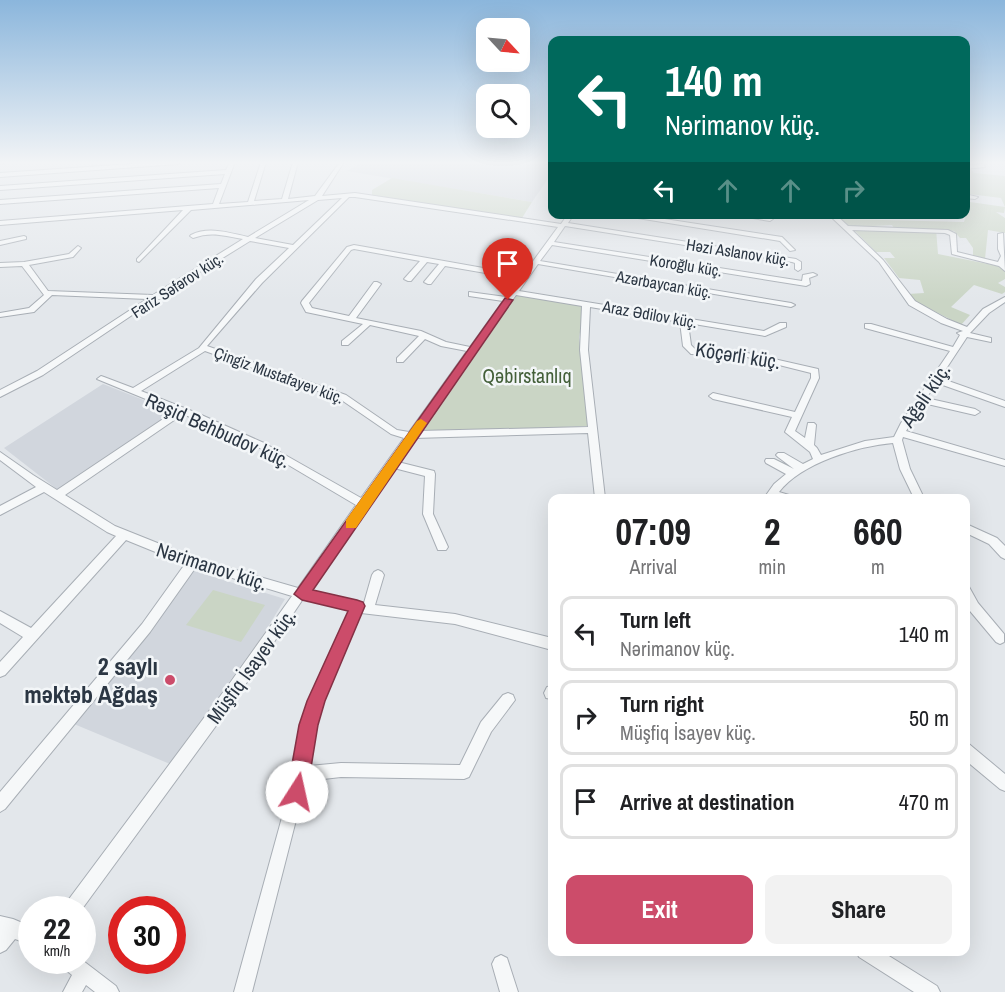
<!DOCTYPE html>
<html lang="en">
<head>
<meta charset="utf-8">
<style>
  :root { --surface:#fff; --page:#f2f2f2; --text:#202124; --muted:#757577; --line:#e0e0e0; --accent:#cc4c6a }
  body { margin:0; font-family:"Archivo Narrow",sans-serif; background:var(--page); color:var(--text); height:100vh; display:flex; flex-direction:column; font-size:22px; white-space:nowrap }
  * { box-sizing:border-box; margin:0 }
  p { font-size:20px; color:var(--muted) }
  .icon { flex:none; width:33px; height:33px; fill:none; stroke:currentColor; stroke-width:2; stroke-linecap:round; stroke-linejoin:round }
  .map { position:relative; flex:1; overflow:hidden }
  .details { position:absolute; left:548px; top:494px; width:422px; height:462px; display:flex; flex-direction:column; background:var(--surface); border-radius:12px; box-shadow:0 6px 24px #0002 }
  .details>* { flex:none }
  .hud { position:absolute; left:548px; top:36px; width:422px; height:183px; border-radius:12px; box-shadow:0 6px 24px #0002; background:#00695c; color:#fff; overflow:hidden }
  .needle { width:39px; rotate:116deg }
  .controls { position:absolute; left:476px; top:18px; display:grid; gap:12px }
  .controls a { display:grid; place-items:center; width:54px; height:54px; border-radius:12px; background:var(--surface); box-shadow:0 6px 24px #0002; font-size:30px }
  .speed { position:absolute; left:18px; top:896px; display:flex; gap:12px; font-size:30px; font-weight:700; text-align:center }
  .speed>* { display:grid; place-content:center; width:78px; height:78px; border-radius:50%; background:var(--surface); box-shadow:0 6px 24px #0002; line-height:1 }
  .speed small { font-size:15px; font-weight:400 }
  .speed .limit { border:9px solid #d22; background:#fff; color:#111 }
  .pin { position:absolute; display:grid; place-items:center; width:51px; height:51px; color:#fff; margin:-62px -26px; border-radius:50% 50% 50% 0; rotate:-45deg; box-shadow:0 0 6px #0007 }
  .pin .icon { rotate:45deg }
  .me { position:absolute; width:66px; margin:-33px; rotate:10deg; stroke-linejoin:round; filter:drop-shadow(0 0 4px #0008) }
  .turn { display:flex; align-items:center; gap:21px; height:126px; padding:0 18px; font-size:27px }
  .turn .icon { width:78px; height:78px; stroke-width:2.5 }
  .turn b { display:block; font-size:42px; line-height:51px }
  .lanes { display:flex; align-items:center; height:57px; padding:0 18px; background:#0003; justify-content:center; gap:30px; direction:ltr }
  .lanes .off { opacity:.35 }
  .eta { display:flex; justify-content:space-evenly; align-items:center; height:102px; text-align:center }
  .eta b { font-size:36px; font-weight:700; line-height:42px }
  .primary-button { display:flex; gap:12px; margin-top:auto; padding:12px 18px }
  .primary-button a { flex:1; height:69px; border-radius:12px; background:var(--accent); color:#fff; font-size:24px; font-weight:700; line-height:69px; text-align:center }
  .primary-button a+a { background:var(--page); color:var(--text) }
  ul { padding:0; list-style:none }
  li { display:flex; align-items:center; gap:18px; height:75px; margin:0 12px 9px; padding:0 6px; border:3px solid var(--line); border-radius:12px }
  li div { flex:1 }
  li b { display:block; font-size:22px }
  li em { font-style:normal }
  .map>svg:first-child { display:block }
</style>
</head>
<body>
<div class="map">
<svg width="1005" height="992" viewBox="0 0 1005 992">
  <rect width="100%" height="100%" fill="#e3e7eb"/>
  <path fill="#d1d6dd" d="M363 162H536L552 164V173L532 202 347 171Z
    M103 384 174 412 58 490 4 448Z
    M194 571 285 599 263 635 170 764 74 724Z"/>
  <path fill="#cad5c5" d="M965 168H970L974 173 1005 176V207L1001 198 969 194 965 190Z
    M392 178 532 202 522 218 372 195V190Z
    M970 202 1005 207 1004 213 996 212 1005 218V233L988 230 985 259 973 256V248L966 238H960L954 231 936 229 938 254 998 266 1005 271V279L998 283 1005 287V292L1002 294 974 285 951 307 970 315 961 325 915 301 908 294 924 293 920 280 899 278 884 258H895L890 252H876L854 230 896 231 892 225 851 227 840 219 964 222Z
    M517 295 579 305 584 309 579 338 589 426 423 432Z
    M213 590 265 605 241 642 186 625Z"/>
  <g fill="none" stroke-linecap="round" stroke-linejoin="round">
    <defs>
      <path id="minor" d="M0 162H7L0 164Z
        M160 162H181L178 164 0 177V173Z
        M230 162H235L219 204 248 202 261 162H266L254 201 282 199 293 162H298L288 199 315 196 340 162H344L322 196 355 193 561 224 568 214H574L568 223 796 259 801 262V269L798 271 795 269V263L792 262 565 226 554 242 802 281 803 275 813 273 817 275 809 278 810 284 806 286 552 245 540 261 791 303 795 305 791 307 538 264 519 291 764 331 780 323H786V327L765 336 688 323 691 345 696 350 743 352 818 369 819 378 795 431 805 438 808 423H814L816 425 814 445 817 448 821 455 865 441 894 437 901 423 950 351 865 328V324H871L953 347 960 335 957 333 963 331 941 323 909 305 879 262 828 214H835L848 226 948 230 956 234 957 252 998 262 1001 256 998 249V234L1003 233 1005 271 999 266 952 254 950 235 945 233 852 230 883 260 915 301 947 319 967 327 983 309 1005 297V302L989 313 970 333 991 338V342L967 337 940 378 1005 401V407L937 383 926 398 975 409 980 412 975 415 923 403 906 431 1005 460V466L903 437 902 440 910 469 924 498H914L900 469 893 443C858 446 801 463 779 492L789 495 790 498H764L774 484 786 474 766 463 765 461 766 459H774L794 469 778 457 776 455 778 453H784L803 464 813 459 810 452 785 432 792 417 713 399 709 396 713 393 795 412 811 378V373L743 356 691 354 683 346 680 322 590 307 588 350 605 498H595L588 433 414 438 398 462 434 471 435 474 433 514 448 547 446 550H438L423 514 425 476 394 468 309 591 364 603 372 575 374 572 378 570 382 572 384 575 375 605 455 614 552 638V650L455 624 361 613 335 672 315 725 309 766 341 763 460 765 481 722 503 695 508 693 513 695 515 700 491 732 469 777 464 779 341 777 306 781 252 992H234L289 792 301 725 321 672 350 610 303 599 237 697 82 909H64L66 903 227 687 292 596 196 567 150 632 5 809 0 812V792L142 624 185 564 126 540 5 675 0 677V662L23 637 0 623V611L31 628 116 536 107 532 44 492 0 515V506L36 487 0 460V452L33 475 57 490 175 411 97 379 101 376 104 377 133 388 199 348 256 279 289 248 250 241 161 296V299H156L43 375 0 397V390L37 371 147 299 52 295 34 312 0 317V313L29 308 44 295 22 266 0 267V263L24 262 69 254 78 246 81 248 73 257 29 265 48 291 153 295 243 239C224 236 212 231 193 238L190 236 191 235C209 226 229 233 248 237L309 200 191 210 139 262 137 261V259L183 210 0 225V221L213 204 219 188 0 204V200L221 184 225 174 0 190V186L226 170ZM349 197H355L558 227 523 275 354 245 347 247 302 301 301 303 306 312 363 324 342 341V345H348L370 325 419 336 397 358V362H403L425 339 441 346 467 351 409 432 397 430 346 395 207 346 262 283ZM342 198 293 245 255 238 318 200ZM354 249 420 261 404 279 408 281H411L427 262 439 264 424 282 428 284H431L445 266 520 279 506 297 469 292V296L503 301 470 347 446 342 421 331 356 318 381 284 377 282H374L349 316 312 308 309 303 351 250ZM516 295 582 306 580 350 588 427 419 431ZM205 351 340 399 391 434 404 438 361 498 264 443 197 413 141 391ZM183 414 258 447 356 505 298 588 195 558 115 526 65 495Z
        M542 162H552V165L543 163Z
        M983 164 985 167 964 169V165Z
        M964 194 978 197 975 199 964 198Z
        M613 214H632L782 237 795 250 790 251 780 241Z
        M729 214H750L773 219 770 221Z
        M24 236 26 237V239L0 245V241Z
        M964 523 997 538 1005 546V559L1001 557 989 544 964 532Z
        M964 584 968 585 978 603 1004 634V642L1000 644 996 642 970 611 964 601Z
        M552 686V699H551L546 698 544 693 547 687Z
        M964 742 969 744 1005 774V791L1000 789 964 759Z
        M0 916 13 919 32 927V945L15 939 6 950 0 953Z
        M856 951H881L937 986 940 992H914L859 957Z
        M501 955 507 958 518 992H500L492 964 495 958Z
        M58 960H82L116 986 119 992H95L86 985 82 992H63L72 975 61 966Z"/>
    </defs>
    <use href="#minor" stroke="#a8aeb5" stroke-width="2"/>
    <use href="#minor" fill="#f6f8f9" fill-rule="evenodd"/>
  </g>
  <linearGradient id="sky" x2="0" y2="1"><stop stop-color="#8bb6dc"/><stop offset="0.54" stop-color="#f2f4f6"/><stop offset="1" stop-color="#f2f4f6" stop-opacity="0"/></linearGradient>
  <rect width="1005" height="301" fill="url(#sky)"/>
  <path fill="#cc4c6a" stroke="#853145" stroke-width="1.5" d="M505 298 513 300 313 590 357 600 363 602 365 606 325 701 318 725 307 792 304 799 297 802 290 799 287 792 299 725 307 701 348 611 302 600 294 594Z"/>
  <path fill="#f59e0b" d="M421 419 427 423 356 528H346V520L417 421Z"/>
  <circle fill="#cc4c6a" stroke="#f3f6f8" stroke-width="2" cx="170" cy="680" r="6"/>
  <g text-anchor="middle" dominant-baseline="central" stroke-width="5" stroke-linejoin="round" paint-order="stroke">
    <g font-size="16" fill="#2b3643" stroke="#f3f6f8">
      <text transform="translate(738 252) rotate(9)">Həzi Aslanov küç.</text>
      <text transform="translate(686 265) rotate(9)">Koroğlu küç.</text>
      <text transform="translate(664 284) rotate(10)">Azərbaycan küç.</text>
      <text transform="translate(177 285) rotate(-33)">Fariz Səfərov küç.</text>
      <text transform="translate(650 314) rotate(10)">Araz Ədilov küç.</text>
      <text transform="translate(279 375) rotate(20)">Çingiz Mustafayev küç.</text>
    </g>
    <g font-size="20" fill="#2b3643" stroke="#f3f6f8">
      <text transform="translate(738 355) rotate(9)">Köçərli küç.</text>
      <text transform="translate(925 395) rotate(-56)">Ağəli küç.</text>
      <text transform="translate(218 430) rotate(24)">Rəşid Behbudov küç.</text>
      <text transform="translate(212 566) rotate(18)">Nərimanov küç.</text>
      <text transform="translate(251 666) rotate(-54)">Müşfiq İsayev küç.</text>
    </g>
    <g font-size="20" fill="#435f39" stroke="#f3f6f8">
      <text x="527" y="375">Qəbirstanlıq</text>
    </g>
    <g font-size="24" font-weight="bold" fill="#2b3643" stroke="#f3f6f8" text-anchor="end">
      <text x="158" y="666">2 saylı<tspan x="158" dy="28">məktəb Ağdaş</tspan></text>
    </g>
  </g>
</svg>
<div class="controls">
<a><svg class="needle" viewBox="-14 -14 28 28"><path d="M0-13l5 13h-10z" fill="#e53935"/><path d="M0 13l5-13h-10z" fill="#757577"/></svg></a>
<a><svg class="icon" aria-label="search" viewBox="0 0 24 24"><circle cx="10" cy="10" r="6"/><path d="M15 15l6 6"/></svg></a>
</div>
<div class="speed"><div>22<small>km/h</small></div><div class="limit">30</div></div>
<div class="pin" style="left:508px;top:300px;background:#d93025"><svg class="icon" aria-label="arrive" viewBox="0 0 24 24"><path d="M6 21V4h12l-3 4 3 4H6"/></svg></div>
<svg class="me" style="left:297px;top:792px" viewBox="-20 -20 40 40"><circle r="19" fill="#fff"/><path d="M0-13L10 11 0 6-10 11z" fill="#cc4c6a"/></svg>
<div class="hud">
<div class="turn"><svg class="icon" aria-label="left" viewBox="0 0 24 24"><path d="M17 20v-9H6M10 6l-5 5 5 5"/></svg><div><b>140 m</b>Nərimanov küç.</div></div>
<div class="lanes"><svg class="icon" aria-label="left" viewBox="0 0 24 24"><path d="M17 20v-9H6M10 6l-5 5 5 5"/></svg><svg class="icon off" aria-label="ahead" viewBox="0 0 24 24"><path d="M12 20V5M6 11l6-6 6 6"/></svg><svg class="icon off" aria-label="ahead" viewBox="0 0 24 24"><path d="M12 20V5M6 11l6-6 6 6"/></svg><svg class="icon off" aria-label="right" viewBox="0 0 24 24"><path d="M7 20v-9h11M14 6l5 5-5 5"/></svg></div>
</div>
<section class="details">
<div class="eta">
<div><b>07:09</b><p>Arrival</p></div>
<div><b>2</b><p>min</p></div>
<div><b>660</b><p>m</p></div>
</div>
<ul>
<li><svg class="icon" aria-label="left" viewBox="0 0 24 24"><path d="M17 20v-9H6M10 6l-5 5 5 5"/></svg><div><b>Turn left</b><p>Nərimanov küç.</p></div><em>140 m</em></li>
<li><svg class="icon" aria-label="right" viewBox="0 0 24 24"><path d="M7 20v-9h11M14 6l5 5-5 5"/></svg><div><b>Turn right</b><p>Müşfiq İsayev küç.</p></div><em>50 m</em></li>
<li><svg class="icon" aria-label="arrive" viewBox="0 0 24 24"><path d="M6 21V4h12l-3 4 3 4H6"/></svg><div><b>Arrive at destination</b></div><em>470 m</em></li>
</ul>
<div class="primary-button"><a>Exit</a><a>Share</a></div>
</section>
</div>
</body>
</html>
